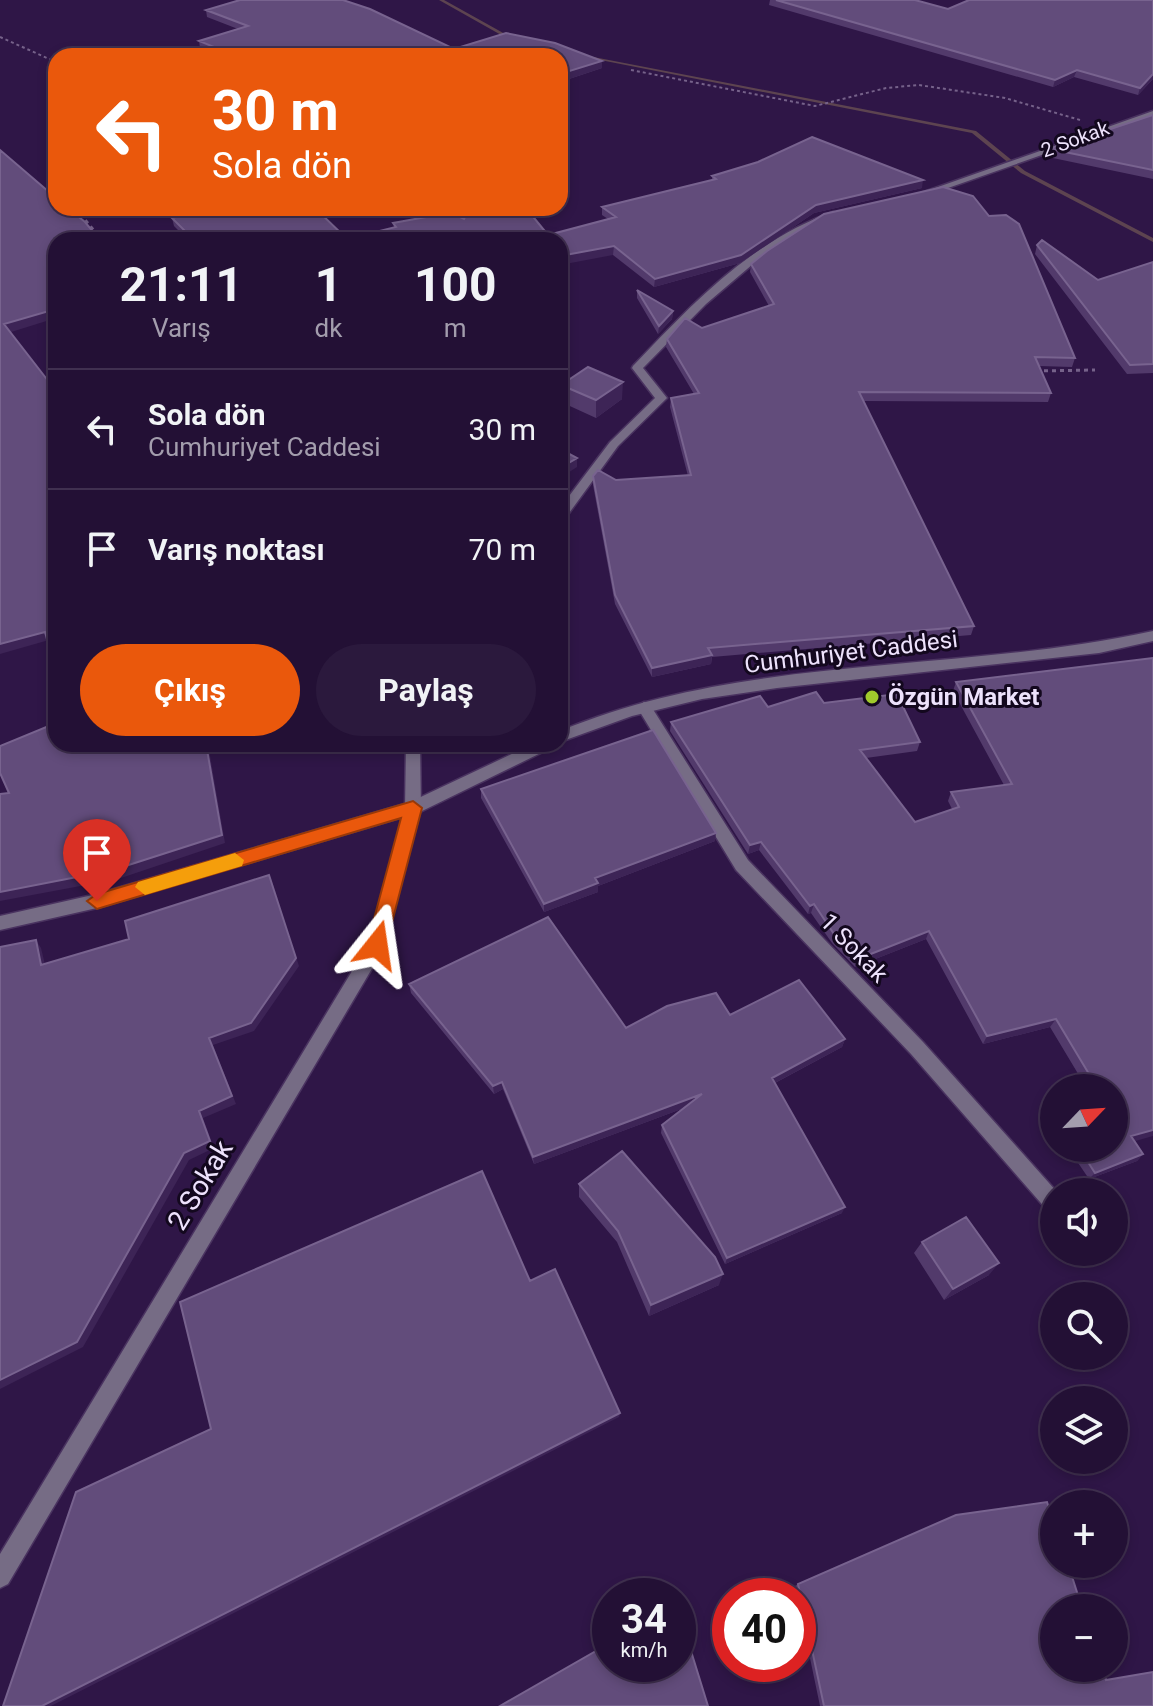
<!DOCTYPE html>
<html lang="tr">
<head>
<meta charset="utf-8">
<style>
  :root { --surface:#231035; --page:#2b193d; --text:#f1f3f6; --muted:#a39dad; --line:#403050; --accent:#ea580c }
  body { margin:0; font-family:Roboto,sans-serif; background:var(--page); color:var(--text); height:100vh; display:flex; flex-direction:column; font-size:30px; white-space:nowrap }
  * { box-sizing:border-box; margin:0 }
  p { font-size:26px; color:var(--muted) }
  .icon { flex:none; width:44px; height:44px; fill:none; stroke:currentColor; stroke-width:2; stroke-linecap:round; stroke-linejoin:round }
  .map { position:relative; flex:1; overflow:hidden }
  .sheet { position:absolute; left:48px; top:232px; width:520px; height:520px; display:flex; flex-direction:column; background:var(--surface); border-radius:24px; box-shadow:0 4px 12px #0003,0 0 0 2px var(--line) }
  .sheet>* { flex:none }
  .guide { position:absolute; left:48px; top:48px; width:520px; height:168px; border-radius:24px; box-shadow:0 4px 12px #0003,0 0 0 2px var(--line); background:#ea580c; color:#fff; overflow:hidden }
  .needle { width:52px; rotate:65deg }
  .controls { position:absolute; left:1040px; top:1074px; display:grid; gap:16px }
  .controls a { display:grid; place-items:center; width:88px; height:88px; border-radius:50%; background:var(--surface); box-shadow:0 4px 12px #0003,0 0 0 2px var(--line); font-size:40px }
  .speed { position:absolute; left:592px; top:1578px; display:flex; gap:16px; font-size:40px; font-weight:700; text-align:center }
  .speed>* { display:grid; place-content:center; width:104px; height:104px; border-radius:50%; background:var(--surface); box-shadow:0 4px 12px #0003,0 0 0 2px var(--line); line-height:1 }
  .speed small { font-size:20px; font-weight:400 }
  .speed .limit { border:12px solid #d22; background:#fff; color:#111 }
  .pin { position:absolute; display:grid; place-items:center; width:68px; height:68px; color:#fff; margin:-82px -34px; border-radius:50% 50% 50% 0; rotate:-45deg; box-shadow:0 0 8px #0007 }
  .pin .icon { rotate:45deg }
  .me { position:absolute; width:88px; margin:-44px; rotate:15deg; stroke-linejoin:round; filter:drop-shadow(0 0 6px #0008) }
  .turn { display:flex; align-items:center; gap:28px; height:168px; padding:0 32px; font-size:36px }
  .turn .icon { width:104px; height:104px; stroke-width:2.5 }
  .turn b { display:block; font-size:56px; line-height:68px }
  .eta { display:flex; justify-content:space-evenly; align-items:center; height:136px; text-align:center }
  .eta b { font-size:48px; font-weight:700; line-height:56px }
  .button { display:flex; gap:16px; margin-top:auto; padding:16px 32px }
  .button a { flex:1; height:92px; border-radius:48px; background:var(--accent); color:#fff; font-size:32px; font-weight:700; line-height:92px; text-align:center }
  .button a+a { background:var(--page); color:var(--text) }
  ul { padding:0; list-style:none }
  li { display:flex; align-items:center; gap:24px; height:120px; padding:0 32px; border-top:2px solid var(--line) }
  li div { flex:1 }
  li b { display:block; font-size:30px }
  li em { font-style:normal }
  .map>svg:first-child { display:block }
</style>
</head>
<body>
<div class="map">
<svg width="1153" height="1706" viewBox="0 0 1153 1706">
  <rect width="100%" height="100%" fill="#2f1647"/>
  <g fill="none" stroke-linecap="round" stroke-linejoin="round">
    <path fill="#5d4450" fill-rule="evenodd" d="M439 0H444L514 39 510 40Z
      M583 55 976 131 1025 171 1153 238V242L1021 173 972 133 585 57Z"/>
    <defs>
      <path id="minor" d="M1153 111V116L928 195 921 193Z
        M833 212 841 214 787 239 760 258 706 304 643 368 667 398 618 446 564 520 560 521V508L610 442 655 398 632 368 633 366C691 305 752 240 833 212Z
        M644 702 649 703 748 860 923 1042 1057 1192H1054V1213L1047 1210 911 1054 736 870 637 707Z
        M406 744H420L421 808 413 814 405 808Z"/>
      <path id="tertiary" d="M1153 631V641L1099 653 777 688 702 699 632 716 560 742V731C747 653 958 674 1153 631Z
        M533 744H553L551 748 420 812 383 950 8 1584 0 1588V1554L369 943 403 817 97 908 0 930V916L97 894 408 803Z"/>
    </defs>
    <use href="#minor" stroke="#4a3360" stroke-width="3"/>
    <use href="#tertiary" stroke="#4a3360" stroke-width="3"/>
    <path stroke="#76628a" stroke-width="2" stroke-dasharray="3 3" stroke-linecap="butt" d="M0 37 56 62
      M631 70 815 106 886 88 919 85 1005 98 1080 120"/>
    <path stroke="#76628a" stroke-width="3" stroke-dasharray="4 4" stroke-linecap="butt" d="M75 208 102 240
      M1036 371 1095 370"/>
    <use href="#minor" fill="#766c85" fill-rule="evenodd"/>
    <use href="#tertiary" fill="#766c85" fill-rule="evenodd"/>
  </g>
  <path fill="#523a6b" d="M240 0H343L370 9 454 49 506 33 555 43 602 61V68L560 82V56H219L200 48 199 41 238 29 207 17 206 10Z
    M770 0H915L948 9 1153 79 1138 95 1074 77 1053 87 769 5Z
    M1153 115V179L1048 157 1050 149Z
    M712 176 922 188 814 213 740 263 654 287 613 255 560 240H188L174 226 172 218 230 211 347 239 394 227 393 223 422 218 415 208H442L464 219 548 235 608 219 602 215V207L712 180Z
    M1037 245 1098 280 1153 262V373L1127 374 1035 254Z
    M751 264 1075 358 1072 367 1039 366 1051 393 1048 402 863 401 974 626 971 635 712 657 711 664 652 677 615 604 593 485V476L616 480 688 476 670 407 671 398 694 394 666 347 667 339 702 328 769 306 750 272Z
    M637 290 673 311 672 319 658 334 637 298Z
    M561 385 622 399 596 418 561 402Z
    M1153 658 1134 1141 1143 1154 1137 1161 1089 1179 1068 1148H1114L1086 1087 1050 1027 983 1044 926 939 855 967 832 943 811 913 808 914 759 850 748 854 670 731 671 722 768 707 824 703 920 742 917 751 866 758 915 822 952 809 948 801 951 792 1004 785 953 691 956 682Z
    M481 789 715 841 598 886V892L544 912 481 798Z
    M409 984 626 1028 730 1015 845 1039 842 1047 775 1083 842 1213 725 1264 661 1133 662 1125 684 1108 534 1164 503 1089 494 1094 411 993Z
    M1054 1099V1127L1042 1109 1048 1102Z
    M579 1184 719 1285 649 1316 617 1242 579 1197Z
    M922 1242 989 1275 944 1300 914 1253Z
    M798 1584 1106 1679 1153 1706H820L795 1586Z"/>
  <path fill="#3d2456" d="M602 61V68L560 82V74Z
    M1077 70 1074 77 1053 87 1055 80Z
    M1153 74V79L1138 95 1140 88Z
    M923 180 922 188 814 213 740 263 654 287 655 279 816 205Z
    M614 246 613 255 560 265V256Z
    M56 309V318L8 333 4 324Z
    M673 311 672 319 658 334 659 326Z
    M623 382 622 399 596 418V400Z
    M577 458V467L560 478V468Z
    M567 611V644L560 650V616Z
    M45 632 49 640 0 654V644Z
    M712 655 711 664 652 677V668Z
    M206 744H208L225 843 118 879 0 901V892Z
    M716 833 715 841 598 886V892L544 912V904L595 878Z
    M761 842 759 850 748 854 750 845Z
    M269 875 299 966 254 1031 213 1045 236 1104 203 1118 214 1148 189 1160 83 1347 0 1389V1380L199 1111 209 1038Z
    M814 904 811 913 808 914 810 906Z
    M929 931 926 939 855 967 858 959Z
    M36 940 41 948 47 973 41 965Z
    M1056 1019 1050 1027 983 1044 987 1036Z
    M845 1039 842 1047 769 1086 772 1078Z
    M502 1082 503 1089 494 1094 493 1086Z
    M702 1094 700 1102 534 1164 533 1157Z
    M1153 1130V1136L1125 1144 1131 1136Z
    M1143 1154 1137 1161 1089 1179 1095 1173Z
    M845 1207 842 1213 725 1264 727 1258Z
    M999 1263 989 1275 944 1300 953 1289Z
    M723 1274 719 1285 649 1316 651 1305Z
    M620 1413 619 1417 51 1706H42Z"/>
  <path fill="#624c7b" stroke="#78638f" stroke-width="2" d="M240 0H343L370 9 454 49 506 33 555 43 602 61 560 74V56H236L199 41 248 26 206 10Z
    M776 0H915L948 9 969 0H1153V74L1140 88 1077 70 1055 80Z
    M1153 115V170L1050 149Z
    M812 137 923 180 816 205 741 255 655 279 614 246 560 256V240H194L172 218 211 208H228L230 211 239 208H315L347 239 396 227 393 223 426 217 419 208H442L464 219 470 208H526L548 235 616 217 602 207 716 179 712 176 758 162Z
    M0 150 56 198V208H68L85 222 100 240H56V309L4 324 56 391V672L45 632 0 644Z
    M943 187 973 196 989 216 1006 215 1019 224 1075 358 1035 357 1051 393 859 392 974 626 708 648 712 655 652 668 615 595 593 476 598 470 616 480 691 475 671 398 699 393 667 339 685 318 702 328 774 304 751 264 767 251 824 214Z
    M1042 240 1098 280 1153 262V364L1130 365 1037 245Z
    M637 290 673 311 659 326Z
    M588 367 623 382 596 400 561 385Z
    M560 449 577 458 560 468Z
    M560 607 567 611 560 616Z
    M1153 658V1130L1131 1136 1143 1154 1095 1173 1079 1148H1114V1088H1085L1095 1084 1056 1019 987 1036 929 931 858 959 834 934 814 904 810 906 761 842 750 845 671 722 760 696 768 707 816 692 824 703 897 694 920 742 860 750 915 822 959 807 951 792 1012 784 956 682Z
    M56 723V744H206L222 835 113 870 0 892V794L9 793 0 773V746Z
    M653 730 716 833 595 878 598 883 544 904 481 789Z
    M269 875 296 958 251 1023 209 1038 232 1096 199 1111 210 1141 184 1153 77 1342 0 1380V947L36 940 41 965 129 939 125 921Z
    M548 917 626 1028 667 1006 716 993 730 1015 799 980 845 1039 772 1078 845 1207 727 1258 662 1125 702 1094 533 1157 502 1082 493 1086 409 984Z
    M1054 1099V1111L1048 1102Z
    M622 1151 715 1257 723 1274 651 1305 618 1231 579 1184Z
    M482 1171 530 1281 555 1269 620 1413 42 1706H3L76 1492 211 1429 180 1302Z
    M966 1217 999 1263 953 1289 922 1242Z
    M1047 1502 1054 1523V1564H1068L1082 1608H1054V1668H1102L1106 1680 1153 1672V1706H824L798 1584 956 1515Z
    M678 1609 708 1706H500L610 1643V1664H678Z"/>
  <path fill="#ea580c" stroke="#983908" stroke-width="2" d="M413 801 422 808 386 945 377 953 367 945 401 818 97 909 87 901 97 894Z"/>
  <path fill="#f59e0b" d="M235 853 244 860 242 866 145 895 135 887 138 882Z"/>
  <circle fill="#a0ca2c" stroke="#13081e" stroke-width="3" cx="872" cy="697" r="8"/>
  <g text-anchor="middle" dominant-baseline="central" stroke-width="6" stroke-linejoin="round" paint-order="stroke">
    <g font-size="20" fill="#ede2fc" stroke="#13081e">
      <text transform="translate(1075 139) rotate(-20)">2 Sokak</text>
    </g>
    <g font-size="24" fill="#ede2fc" stroke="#13081e">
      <text transform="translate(851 652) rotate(-7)">Cumhuriyet Caddesi</text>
      <text transform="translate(854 948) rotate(46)">1 Sokak</text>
    </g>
    <g font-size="24" font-weight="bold" fill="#ede2fc" stroke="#13081e" text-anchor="start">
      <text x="888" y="697">Özgün Market</text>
    </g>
    <g font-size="28" fill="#ede2fc" stroke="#13081e">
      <text transform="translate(200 1185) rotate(-59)">2 Sokak</text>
    </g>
  </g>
</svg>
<div class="controls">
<a><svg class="needle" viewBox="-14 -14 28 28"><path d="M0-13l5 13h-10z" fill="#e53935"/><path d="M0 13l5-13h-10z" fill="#a39dad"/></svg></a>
<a><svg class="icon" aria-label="sound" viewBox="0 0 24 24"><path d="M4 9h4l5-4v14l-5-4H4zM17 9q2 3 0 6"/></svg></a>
<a><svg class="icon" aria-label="search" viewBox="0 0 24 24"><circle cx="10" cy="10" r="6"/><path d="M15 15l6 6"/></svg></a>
<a><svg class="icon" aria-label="layers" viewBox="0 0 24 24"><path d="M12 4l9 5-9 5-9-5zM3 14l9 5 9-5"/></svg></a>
<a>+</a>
<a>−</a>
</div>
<div class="speed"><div>34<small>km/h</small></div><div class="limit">40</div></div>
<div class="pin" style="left:97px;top:901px;background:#d93025"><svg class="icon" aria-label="arrive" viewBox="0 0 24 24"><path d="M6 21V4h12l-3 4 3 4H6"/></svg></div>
<svg class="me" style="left:377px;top:945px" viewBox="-20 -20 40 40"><path d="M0-17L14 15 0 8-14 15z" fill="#ea580c" stroke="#fff" stroke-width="4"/></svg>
<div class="guide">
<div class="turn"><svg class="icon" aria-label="left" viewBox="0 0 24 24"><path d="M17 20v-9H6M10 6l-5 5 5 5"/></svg><div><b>30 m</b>Sola dön</div></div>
</div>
<section class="sheet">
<div class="eta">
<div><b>21:11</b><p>Varış</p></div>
<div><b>1</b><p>dk</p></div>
<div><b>100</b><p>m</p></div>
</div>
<ul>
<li><svg class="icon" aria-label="left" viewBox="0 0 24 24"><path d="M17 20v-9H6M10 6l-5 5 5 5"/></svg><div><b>Sola dön</b><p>Cumhuriyet Caddesi</p></div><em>30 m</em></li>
<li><svg class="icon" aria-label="arrive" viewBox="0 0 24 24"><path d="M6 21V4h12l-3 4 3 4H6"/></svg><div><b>Varış noktası</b></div><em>70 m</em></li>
</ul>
<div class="button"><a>Çıkış</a><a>Paylaş</a></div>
</section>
</div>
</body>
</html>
